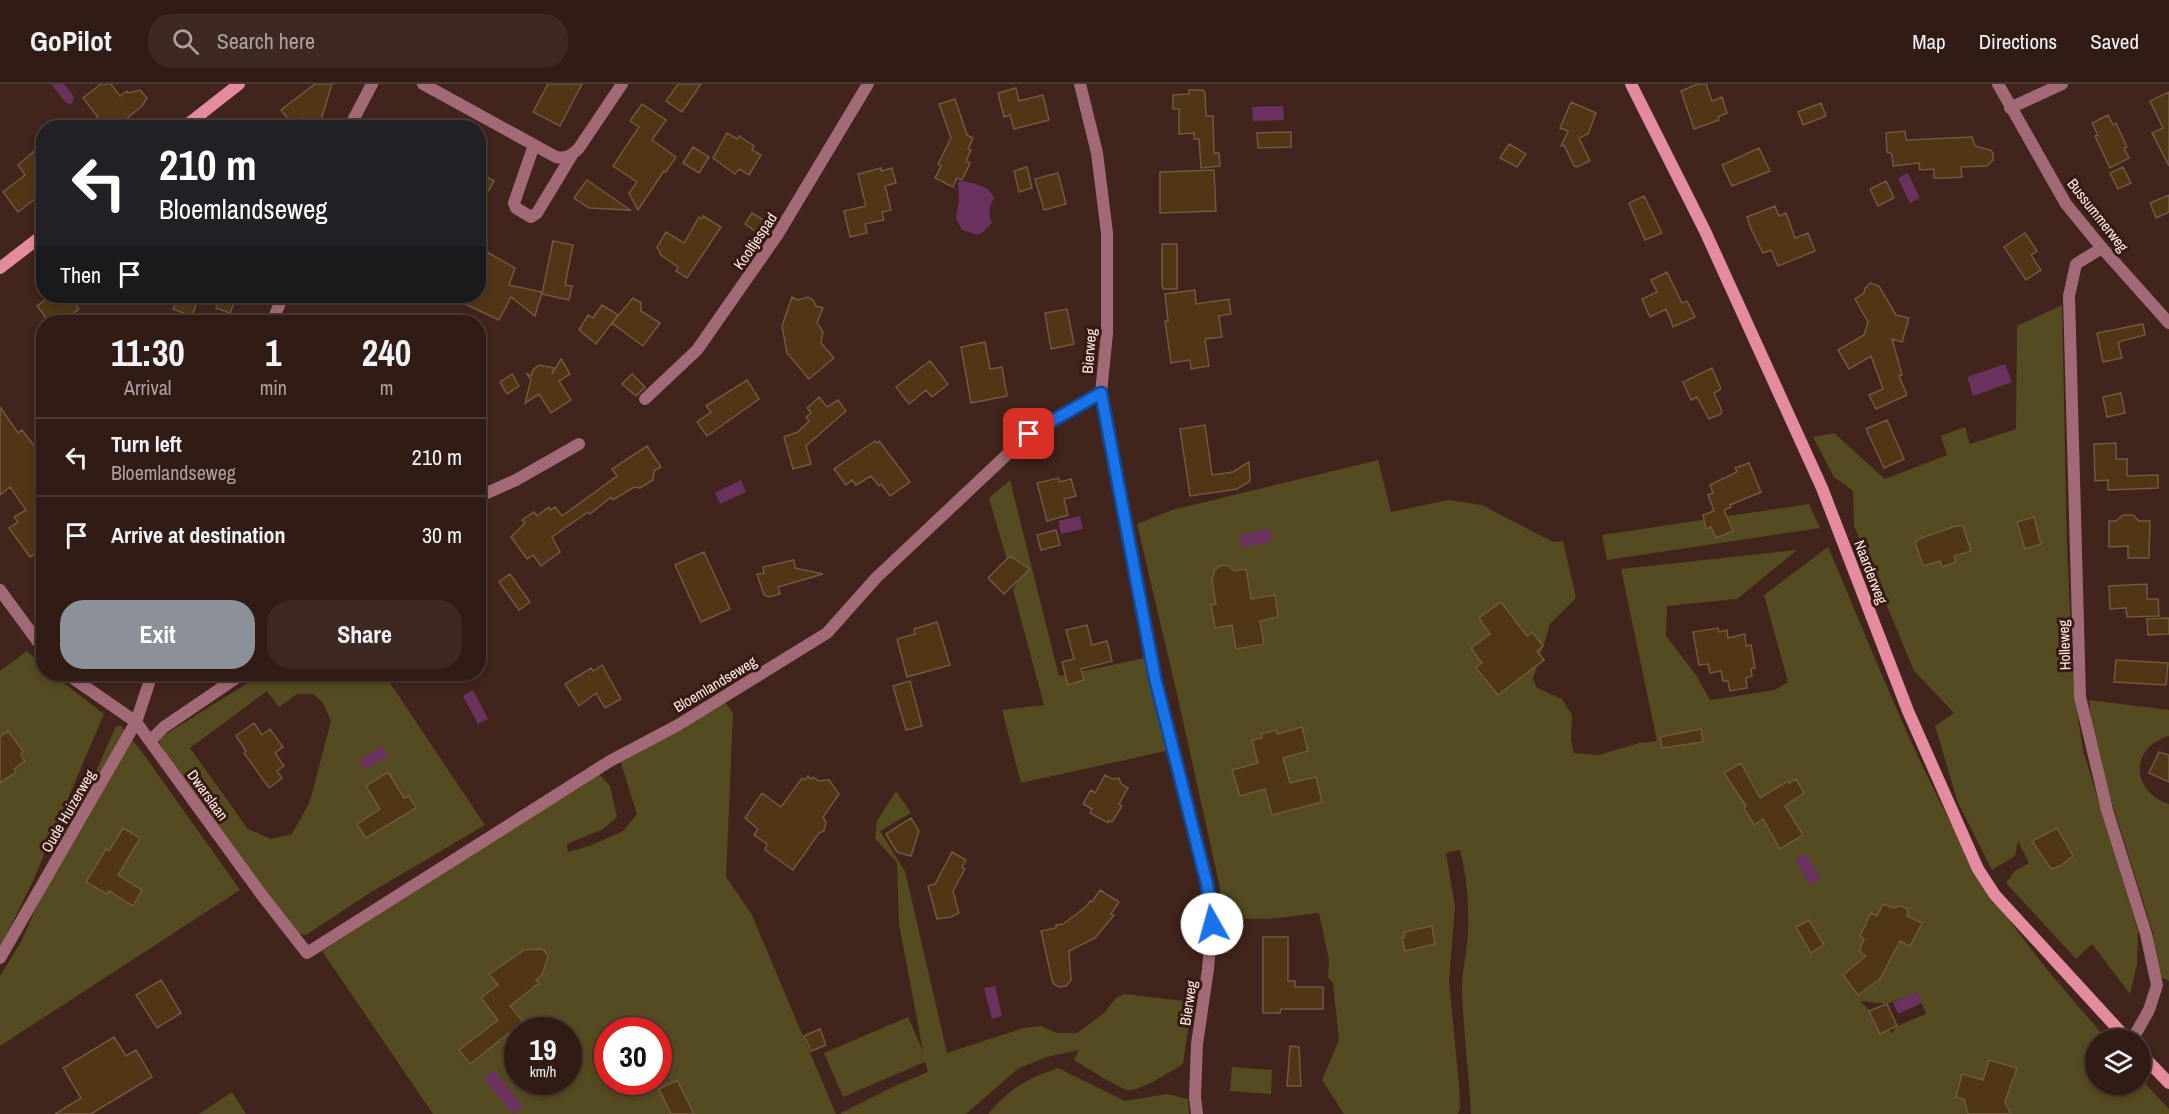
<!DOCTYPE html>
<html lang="en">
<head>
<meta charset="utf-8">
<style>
  :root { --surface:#311b15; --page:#3d2822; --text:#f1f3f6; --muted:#a8a1a0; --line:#4c3934; --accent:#8c9099 }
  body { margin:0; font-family:"Archivo Narrow",sans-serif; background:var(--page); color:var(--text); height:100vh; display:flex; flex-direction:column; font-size:22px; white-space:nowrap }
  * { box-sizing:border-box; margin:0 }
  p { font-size:20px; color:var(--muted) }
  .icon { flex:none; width:33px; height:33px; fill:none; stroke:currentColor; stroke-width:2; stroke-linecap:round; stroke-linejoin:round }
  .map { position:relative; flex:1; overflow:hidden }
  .drawer { position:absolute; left:36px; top:231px; width:450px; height:366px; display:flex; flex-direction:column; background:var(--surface); border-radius:24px; box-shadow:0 3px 9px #0003,0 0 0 2px var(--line) }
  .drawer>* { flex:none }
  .top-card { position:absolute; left:36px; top:36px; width:450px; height:183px; border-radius:24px; box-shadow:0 3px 9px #0003,0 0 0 2px var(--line); background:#202124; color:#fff; overflow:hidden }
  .buttons { position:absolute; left:2085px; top:945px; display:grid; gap:12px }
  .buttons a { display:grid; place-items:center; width:66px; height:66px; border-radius:50%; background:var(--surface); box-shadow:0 3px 9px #0003,0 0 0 2px var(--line); font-size:30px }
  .speed { position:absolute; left:504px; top:933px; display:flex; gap:12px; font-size:30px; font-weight:700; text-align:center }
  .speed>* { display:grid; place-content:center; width:78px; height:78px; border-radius:50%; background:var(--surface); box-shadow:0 3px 9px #0003,0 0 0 2px var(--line); line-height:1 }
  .speed small { font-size:15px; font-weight:400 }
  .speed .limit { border:9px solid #d22; background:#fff; color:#111 }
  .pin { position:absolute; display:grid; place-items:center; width:51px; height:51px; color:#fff; margin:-26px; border-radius:12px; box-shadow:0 3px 9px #0006 }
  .me { position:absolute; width:66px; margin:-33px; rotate:353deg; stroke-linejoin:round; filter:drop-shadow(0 0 4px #0008) }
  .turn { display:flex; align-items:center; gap:21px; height:126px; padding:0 24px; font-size:27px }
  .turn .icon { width:78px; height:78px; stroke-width:2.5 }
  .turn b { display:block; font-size:42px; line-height:51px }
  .then { display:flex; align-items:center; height:57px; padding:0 24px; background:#0003; gap:12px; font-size:22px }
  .eta { display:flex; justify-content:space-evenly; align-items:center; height:102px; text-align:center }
  .eta b { font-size:36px; font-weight:700; line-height:42px }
  .cta { display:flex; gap:12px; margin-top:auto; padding:12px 24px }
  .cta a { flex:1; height:69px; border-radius:24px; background:var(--accent); color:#fff; font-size:24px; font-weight:700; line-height:69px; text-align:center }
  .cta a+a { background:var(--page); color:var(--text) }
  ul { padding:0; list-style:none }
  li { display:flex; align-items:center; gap:18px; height:78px; padding:0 24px; border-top:2px solid var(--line) }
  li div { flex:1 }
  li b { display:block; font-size:22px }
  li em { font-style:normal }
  header { display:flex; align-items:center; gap:36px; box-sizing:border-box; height:84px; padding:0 30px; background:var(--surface); border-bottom:2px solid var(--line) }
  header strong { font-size:28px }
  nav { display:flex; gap:33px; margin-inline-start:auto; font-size:21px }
  .search { width:420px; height:54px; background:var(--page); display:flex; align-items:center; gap:15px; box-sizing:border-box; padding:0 21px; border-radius:24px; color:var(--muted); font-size:22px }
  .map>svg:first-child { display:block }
</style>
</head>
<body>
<header>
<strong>GoPilot</strong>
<div class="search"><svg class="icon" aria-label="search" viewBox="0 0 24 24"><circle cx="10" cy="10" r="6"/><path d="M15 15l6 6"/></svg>Search here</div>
<nav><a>Map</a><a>Directions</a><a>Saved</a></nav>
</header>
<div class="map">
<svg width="2169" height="1030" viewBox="0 0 2169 1030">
  <rect width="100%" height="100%" fill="#41241c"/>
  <path fill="#544b20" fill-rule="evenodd" d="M2062 221 2067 463 2074 608 2083 666 2138 847 2137 880 2130 910 2092 860 2076 875 2006 799 2015 787 2029 779 2018 757 2015 772 1992 786 1958 719 1935 642 1954 629 1914 587 1854 442 1853 407 1834 393 1813 353 1834 349 1885 395 1947 371 1941 352 1965 343 1970 360 2016 345 2017 242Z
    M1378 376 1391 428 1448 416 1482 421 1553 458 1563 457 1576 514 1550 540 1533 595 1537 604 1562 615 1572 631 1571 656 1574 669 1599 671 1639 659 1657 657 1621 485 1797 466 1737 515 1667 522 1666 552 1696 591 1710 616 1775 606 1788 598 1764 511 1828 463C1879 581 1924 704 1994 813 2027 864 2067 910 2107 955L2096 956V1000H2140L2141 995 2169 1025V1030H1471C1469 988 1463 947 1462 905 1462 886 1467 868 1468 849 1469 822 1467 792 1460 766L1446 769 1455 823 1449 897 1459 1000 1460 1024 1458 1030H1344L1322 996 1339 956 1333 899 1328 893 1329 876 1319 829 1267 835 1224 834 1219 799 1177 610 1137 440 1172 426ZM1917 908 1926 930 1897 942 1892 949 1860 917 1887 920Z
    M1010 396 1059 592 1149 573 1170 666 1021 699 1002 626 1044 621 1013 506 1018 497 1011 490 989 414Z
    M1809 420 1820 444 1607 476 1602 451Z
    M27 567 43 582 44 590H52L104 630 32 799 0 864V587Z
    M262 590H384L485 741 368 810 306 851 292 848 165 669 158 655ZM267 607 279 623 297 610H314L323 619 331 637 310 717 292 750 271 755 248 745 190 664Z
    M2089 616 2169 626V652C2129 663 2131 708 2169 720V897L2156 891 2153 849 2100 681 2092 644Z
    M724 617 733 629 726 793 751 829 836 1030H433L322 867 599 690 610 702 617 733 603 745 567 760 568 768 592 761 623 747 637 730 620 676ZM518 946H568V998H518ZM608 946H658V998H608Z
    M116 642H121L145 672 240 806 0 962V892L21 858Z
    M896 707 911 729 880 747 905 787 947 969 1023 944 1041 942 1057 949H1077L1104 929 1116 914 1124 910 1192 918 1183 980C1171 987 1140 1008 1128 1006 1118 1004 1084 982 1074 976L1079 966 1047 973 1019 984 966 1030H839L899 1000 928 988 925 978 843 1013 824 969 908 933 923 967 899 840 897 779 875 754 877 737Z
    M1232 983 1272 986 1271 1010 1230 1007Z
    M1058 984 1125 1017 1167 1010 1188 1015 1189 1030H988C1012 1003 1024 996 1058 984Z
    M232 1008 246 1030H199Z"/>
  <path fill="#6b3260" d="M53 0H64L74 13 72 20 66 19 52 1Z
    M1283 22 1284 36 1253 37 1252 23Z
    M1908 89 1920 114 1910 119 1898 94Z
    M964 97C977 101 989 101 994 114 989 123 988 129 992 139L983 148 977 151 962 146 956 134 959 116 958 98Z
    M2005 280 2012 298 1973 312 1967 293Z
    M741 396 746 408 720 420 715 409Z
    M1080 432 1083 445 1061 450 1058 437Z
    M1270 445 1272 458 1241 463 1239 451Z
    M473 606 488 635 478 640 463 612Z
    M382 662 388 672 365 686 359 676Z
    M1805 769 1821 794 1810 801 1795 775Z
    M995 902 1002 932 992 935 984 904Z
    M1917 908 1922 919 1898 930 1893 918Z
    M494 986 523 1022 513 1030 483 994Z"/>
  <path fill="#513615" stroke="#6f5941" stroke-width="1.5" d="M101 0H111L120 12 127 7 128 9 140 6 147 14 142 22 115 44H85L98 33 83 14Z
    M315 0H332L321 36 311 44 303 34 293 42 281 26Z
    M548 0H582L560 42 533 28Z
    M678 0H701L682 28 666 17Z
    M1698 0H1706L1712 17 1722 13 1727 29 1718 33 1719 36 1694 45 1681 7Z
    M1016 4 1019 17 1043 11 1049 36 1014 45 1010 31 1004 33 998 9Z
    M1189 6H1203L1205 9 1206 32H1213L1214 69H1219L1220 82 1201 84 1199 55H1194V49L1179 50V25H1173V11L1189 10Z
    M2169 8V82L2152 49 2163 44 2150 17Z
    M955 15 967 51 973 54 968 65 971 66 966 77 970 79 962 96 957 94 953 103 935 94 941 82 938 80 951 54 939 20Z
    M1571 18 1596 29 1588 50 1579 54 1590 77 1577 83 1574 82 1564 61 1561 62 1568 47 1560 44Z
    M1821 19 1826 32 1803 41 1798 28Z
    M642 20 666 36 652 56 676 73 666 88 664 87 638 126 629 109 637 98 613 82 639 43 630 37Z
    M2108 31 2113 41 2116 39 2127 63 2124 64 2129 74 2110 84 2095 52 2098 51 2092 39Z
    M1905 47 1906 56 1972 53 1975 62 1990 66 1993 69V76L1987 82 1961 83 1962 93 1944 94H1934V85L1920 86 1919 79 1893 82 1892 70 1887 68 1886 49Z
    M1291 48V63L1258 64 1257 49Z
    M727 49 737 55 739 52 754 62 752 66 761 71 749 91 739 85 735 90 713 74Z
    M44 59V108L18 128 3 108 25 91 18 81Z
    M1509 60 1526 70 1517 83 1500 74Z
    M693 63 709 73 699 89 683 79Z
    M1759 64 1770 87 1732 102 1722 81Z
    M1027 83 1032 104 1019 108 1014 87Z
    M2123 83 2131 99 2118 105 2110 89Z
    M881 84V87L892 84 896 99 885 102 891 126 882 128 884 136 865 140 867 149 850 153 844 127 866 122 858 90Z
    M1214 86 1216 127 1160 129V88Z
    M478 88 494 97 478 125Z
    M1058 89 1066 120 1044 126 1035 95Z
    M587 96 630 126 589 124 574 114Z
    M1886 97 1894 114 1878 122 1870 105Z
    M2169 111V128L2156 134 2150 119Z
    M1644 112 1662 149 1645 156 1629 119Z
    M1775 122 1779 132 1786 129 1795 154 1808 149 1815 167 1778 182 1771 166 1763 169 1751 145 1747 133Z
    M752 129 765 137 758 149 745 140Z
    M703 132 721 143 687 194 676 187 678 183 661 171 657 163 666 148 684 159 699 133 702 135Z
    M2025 149 2037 167 2031 171 2041 186 2026 196 2004 163Z
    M553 157 573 161 565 201 572 202 569 216 542 210Z
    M1162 160H1177V205H1163L1162 201Z
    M487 168 515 184 509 201 542 208 535 232 511 213 499 236 448 212H478V185Z
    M1667 188 1682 219 1687 217 1695 233 1673 243 1666 225 1650 233 1642 215 1657 208 1651 196Z
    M1870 199 1879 202 1896 231 1909 234 1902 258 1892 255 1902 291 1899 292 1907 311 1876 325 1869 311 1883 305 1871 272 1849 285 1838 266 1864 251 1868 238 1855 215 1864 209 1865 204Z
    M1195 206 1196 220 1229 215 1231 230 1219 232 1222 253 1205 255 1209 282 1191 285 1190 276 1171 279 1165 237H1168L1165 210Z
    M51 212H69L79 225 61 238H49L37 222Z
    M178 212H185L198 216 192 232 173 225Z
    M221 212H237L230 229 216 224Z
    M792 213 798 216 808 213 813 216 816 222 823 224 817 239 823 248 821 259 834 274 809 295 787 269 782 242Z
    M633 214 641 219V227L660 239 643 262 612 239Z
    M602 221 618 231 596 260 579 246 588 231 593 234Z
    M1067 225 1074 260 1051 265 1045 229Z
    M2143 240 2145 251 2118 258 2122 274 2103 278 2097 249Z
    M985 258 990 285 1002 283 1007 312 971 319 961 263Z
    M561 275 570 290 559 297 571 316 551 329 539 310 525 319 531 296 527 290 531 292 533 286 539 281 554 284 552 290Z
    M930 277 948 300 932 313 926 306 909 320 896 303Z
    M1712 284 1721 305 1714 309 1722 327 1721 330 1709 335 1697 313 1691 316 1683 298Z
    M512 290 519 302 507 310 500 298Z
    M632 290 645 303 636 312 622 300Z
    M747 296 759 315 707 352 697 338 711 328 706 322Z
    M2121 309 2125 329 2107 333 2103 313Z
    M819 313 827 323 838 316 846 327 806 362 811 380 793 385 784 353 798 348 809 337 806 333 811 329 807 324Z
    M0 323 18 349 22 346 44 375V464L30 473 9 444 18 438 14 433 26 426 10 403 0 411Z
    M1887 336 1904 375 1884 384 1866 345Z
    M1205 341 1212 391 1233 388 1249 378 1250 397 1237 405 1190 412 1180 345Z
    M875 357 877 359 879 357 910 398 890 412 881 400 879 402 871 392 856 401 852 396 846 401 834 385Z
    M2116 359V375H2127V392L2158 391V404L2108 406V396L2095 397 2094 360Z
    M647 362 661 383 654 387 653 396 640 404 634 403 613 416 611 413 590 430 588 428 552 453 560 468 541 482 533 471 527 475 511 453 525 439 522 436 534 428 537 432 549 423 551 426 555 423 562 432 617 392 612 385Z
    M1749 379 1761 408 1730 421 1731 423 1724 426 1733 447 1716 454 1711 443 1706 445 1703 431 1714 427 1708 411 1713 409 1710 401 1737 388 1735 384Z
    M1058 394 1060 398 1071 395 1076 412 1064 415 1068 431 1047 437 1037 399Z
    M2123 431H2133L2139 437H2150L2149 474H2128V462L2109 463V437H2116Z
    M2034 433 2041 460 2025 465 2017 438Z
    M1956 442H1963L1971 467 1954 472 1956 478 1942 483 1940 477 1923 482 1915 458 1921 454Z
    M1056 446 1060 461 1041 466 1037 451Z
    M704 468 730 525 701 538 675 481Z
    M1010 472 1030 485 1004 510 988 494Z
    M794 476 795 484 823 490 778 503 780 510 769 513 764 511 757 490 764 489 763 483Z
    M1222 481 1228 482 1235 487 1246 485 1251 515 1275 511 1278 533 1260 537 1264 560 1236 565 1232 541 1215 544 1211 521 1216 520 1212 496 1215 485Z
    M510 490 530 518 519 526 499 498Z
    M2147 500V515H2158L2159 532 2127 533 2126 524 2110 525 2109 502Z
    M1501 518 1527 552 1532 548 1543 562 1537 567 1544 576 1498 611 1476 584 1482 579 1471 564 1490 550 1479 534Z
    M2169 534V550L2148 551 2147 535Z
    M937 538 950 581 907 593 897 555 915 550 914 545Z
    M1087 541 1092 561 1107 557 1112 577 1081 585 1084 596 1068 601 1062 578 1074 575 1066 546Z
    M1718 544 1719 548 1727 546 1728 554 1745 550 1746 562 1751 561 1755 584 1751 585 1752 592 1746 594 1747 604 1730 607 1728 597H1723L1721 587 1710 589 1708 580 1699 581 1693 548Z
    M2116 576 2168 579 2166 601 2114 598Z
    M602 581 621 615 605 624 596 609 579 622 565 600 591 584 593 587Z
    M910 597 922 642 906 646 893 602Z
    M254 639 262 651 270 645 283 663 275 669 284 682 277 687 282 694 269 704 244 669 246 667 236 652Z
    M1302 643 1308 667 1283 674 1290 699 1316 693 1322 718 1272 731 1265 705 1240 712 1232 686 1258 679 1252 656 1262 654 1261 650 1276 646 1277 650Z
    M1701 645 1703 658 1662 664 1660 653Z
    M8 647 23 667 21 671 25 677 14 685 16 688 0 699V653Z
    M2159 668 2169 671V698L2149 689Z
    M1741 679 1760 714 1788 697 1789 699 1796 695 1804 709 1785 722 1803 751 1780 765 1763 735 1754 741 1744 724 1746 722 1724 689Z
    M388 688 404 714 409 712 416 724 366 754 357 740 380 725 366 702Z
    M1105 691 1112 695 1119 694 1121 700 1128 704 1119 720 1122 722 1112 738 1109 736 1108 739 1090 729 1092 725 1083 720 1091 706 1095 709Z
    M808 692 811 695 813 693 819 697 829 696 839 710 823 733 826 738 824 747 819 749 793 786 765 766 767 760 754 751 758 745 745 734 762 709 781 723 802 694 805 696Z
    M911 734 919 747 911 772 897 768 886 750Z
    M123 744 140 754 118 791 142 806 133 822 109 807 107 810 86 798 106 765 109 767Z
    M2057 744 2073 772 2060 782 2051 785 2032 757Z
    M952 768 966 776 962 783 965 785 953 807 959 829 951 833 937 835 928 802 935 800Z
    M1100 806 1119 818 1111 830 1114 831 1095 854 1069 867 1071 896 1066 902 1059 903 1054 900 1052 896 1041 847 1056 844V841L1063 840 1087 822 1090 817 1092 818Z
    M1883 820 1894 824 1901 822 1908 825 1907 832 1922 839 1910 862 1900 857 1880 895 1858 911 1843 891 1866 872 1859 867 1864 855 1860 852 1871 829 1877 832Z
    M1809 836 1824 861 1811 869 1796 843Z
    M1432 842 1435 860 1405 867 1402 854 1405 853 1404 848Z
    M1263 853H1288V897H1295V903H1323V925H1281L1280 929H1263Z
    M539 865 544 866 548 873 542 891 536 896 539 899 510 922 530 946H518V960L509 949 470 980 459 966 498 936 481 914 498 901 489 890 524 866Z
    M161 896 181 929 157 944 136 911Z
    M1887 920 1897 942 1880 950 1869 927Z
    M820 945 826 961 811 967 804 952Z
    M114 953 126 972 136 966 152 993 91 1030H55L81 1014 63 984Z
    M1290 962 1299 963 1301 1002H1287Z
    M1989 976 2017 984 2005 1018 2011 1030H1968L1964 1015 1956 1013 1962 990 1983 996Z
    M677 996 694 1030H671L659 1005Z"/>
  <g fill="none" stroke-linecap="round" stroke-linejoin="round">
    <path stroke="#a26a76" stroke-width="12" d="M423 0 556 73C566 75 572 71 579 64L622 0
      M1080 0 1097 69 1107 149V249L1101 309 1155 594 1207 800 1212 840 1208 885 1197 960 1195 1013 1197 1030
      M1998 0 2066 120 2102 164 2169 239
      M2010 24 2062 0
      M349 44 372 0
      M534 61 514 119 516 124 531 133 537 129 572 71
      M2102 164 2076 180 2069 212 2080 613 2107 726 2146 850 2157 901 2149 926 2136 949 2128 955
      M272 238 283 212
      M645 315 697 266 778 150 868 0
      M478 413 516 396 579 360
      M0 506 44 566
      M67 590 136 638 261 810 307 869 610 677 678 641 827 549 876 494 1029 350 1101 309
      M151 656 164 643 242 590
      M0 874 136 638 152 590"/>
    <path stroke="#e48b9f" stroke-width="12" d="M1631 0 1705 147 1822 404 1908 627 1978 785 1995 811 2128 956
      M183 44 239 0
      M0 184 44 150
      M2140 969 2169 999"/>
  </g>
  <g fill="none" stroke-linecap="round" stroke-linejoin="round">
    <defs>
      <path id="route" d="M1029 350 1101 309 1155 594 1207 800 1212 840"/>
    </defs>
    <use href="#route" stroke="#114b97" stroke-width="15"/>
    <use href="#route" stroke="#1a73e8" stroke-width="10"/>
  </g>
  <g text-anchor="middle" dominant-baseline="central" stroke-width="6" stroke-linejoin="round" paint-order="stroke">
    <g font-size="15" fill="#ffebe5" stroke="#361a13">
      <text transform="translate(2098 131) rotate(52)">Bussummerweg</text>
      <text transform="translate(755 157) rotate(-56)">Kooltjespad</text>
      <text transform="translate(1089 267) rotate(-85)">Bierweg</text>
      <text transform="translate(1871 488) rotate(69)">Naarderweg</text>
      <text transform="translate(2064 561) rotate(-92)">Holleweg</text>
      <text transform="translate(715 600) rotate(-31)">Bloemlandseweg</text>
      <text transform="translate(208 711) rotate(54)">Dwarslaan</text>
      <text transform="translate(68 727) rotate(-60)">Oude Huizerweg</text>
      <text transform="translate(1188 919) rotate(-81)">Bierweg</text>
    </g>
  </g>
</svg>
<div class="buttons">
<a><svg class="icon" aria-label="layers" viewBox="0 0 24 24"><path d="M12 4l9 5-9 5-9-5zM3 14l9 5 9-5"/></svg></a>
</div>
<div class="speed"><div>19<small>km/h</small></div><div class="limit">30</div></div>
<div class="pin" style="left:1029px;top:350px;background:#d93025"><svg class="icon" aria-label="arrive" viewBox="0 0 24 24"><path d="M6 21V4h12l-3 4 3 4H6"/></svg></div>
<svg class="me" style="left:1212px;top:840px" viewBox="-20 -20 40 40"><circle r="19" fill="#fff"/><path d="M0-13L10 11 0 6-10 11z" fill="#1a73e8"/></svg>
<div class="top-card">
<div class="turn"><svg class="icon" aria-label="left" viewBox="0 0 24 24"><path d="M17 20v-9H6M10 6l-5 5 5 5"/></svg><div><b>210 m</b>Bloemlandseweg</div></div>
<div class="then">Then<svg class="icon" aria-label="arrive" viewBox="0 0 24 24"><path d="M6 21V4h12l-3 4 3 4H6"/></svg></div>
</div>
<section class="drawer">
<div class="eta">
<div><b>11:30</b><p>Arrival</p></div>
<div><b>1</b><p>min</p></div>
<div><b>240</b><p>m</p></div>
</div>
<ul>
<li><svg class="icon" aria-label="left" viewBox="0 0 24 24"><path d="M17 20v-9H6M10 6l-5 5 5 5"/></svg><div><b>Turn left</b><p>Bloemlandseweg</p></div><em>210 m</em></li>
<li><svg class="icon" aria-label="arrive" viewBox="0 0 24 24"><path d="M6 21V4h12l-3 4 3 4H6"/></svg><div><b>Arrive at destination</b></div><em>30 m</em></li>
</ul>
<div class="cta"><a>Exit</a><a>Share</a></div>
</section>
</div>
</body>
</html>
